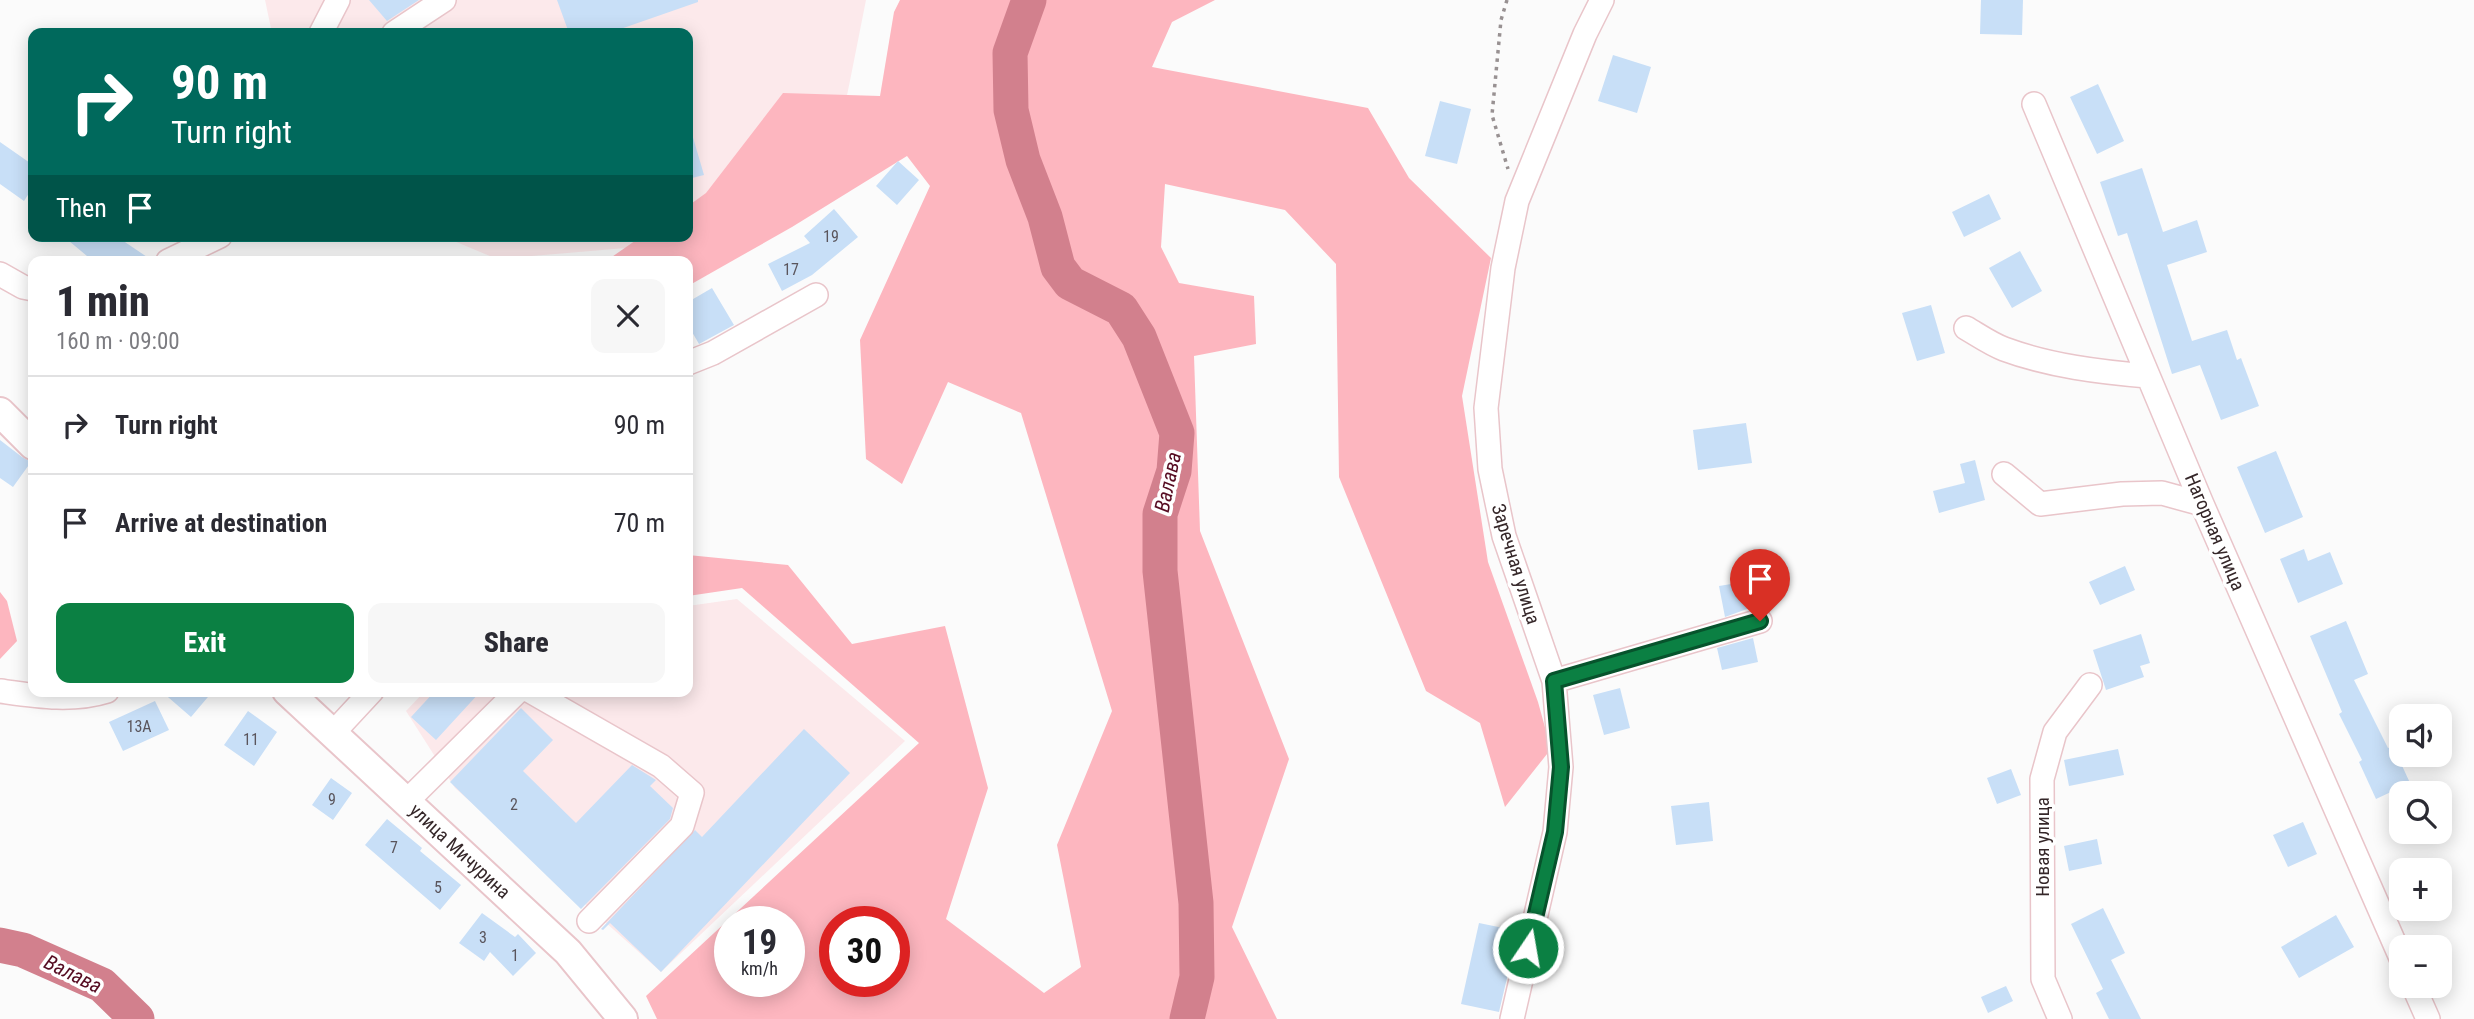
<!DOCTYPE html>
<html lang="en">
<head>
<meta charset="utf-8">
<style>
  :root { --surface:#fff; --page:#f7f7f7; --text:#2b2b33; --muted:#7c7c81; --line:#e1e1e2; --accent:#0b8043 }
  body { margin:0; font-family:"Roboto Condensed",sans-serif; background:var(--page); color:var(--text); height:100vh; display:flex; flex-direction:column; font-size:26px; white-space:nowrap }
  * { box-sizing:border-box; margin:0 }
  p { font-size:23px; color:var(--muted) }
  .icon { flex:none; width:38px; height:38px; fill:none; stroke:currentColor; stroke-width:2; stroke-linecap:round; stroke-linejoin:round }
  .map { position:relative; flex:1; overflow:hidden }
  .side { position:absolute; left:28px; top:256px; width:665px; height:441px; display:flex; flex-direction:column; background:var(--surface); border-radius:14px; box-shadow:0 4px 18px #0003 }
  .side>* { flex:none }
  .banner { position:absolute; left:28px; top:28px; width:665px; height:214px; border-radius:14px; box-shadow:0 4px 18px #0003; background:#00695c; color:#fff; overflow:hidden }
  .controls { position:absolute; left:2389px; top:704px; display:grid; gap:14px }
  .controls a { display:grid; place-items:center; width:63px; height:63px; border-radius:14px; background:var(--surface); box-shadow:0 4px 18px #0003; font-size:35px }
  .speed { position:absolute; left:714px; top:906px; display:flex; gap:14px; font-size:35px; font-weight:700; text-align:center }
  .speed>* { display:grid; place-content:center; width:91px; height:91px; border-radius:50%; background:var(--surface); box-shadow:0 4px 18px #0003; line-height:1 }
  .speed small { font-size:18px; font-weight:400 }
  .speed .limit { border:10px solid #d22; background:#fff; color:#111 }
  .pin { position:absolute; display:grid; place-items:center; width:60px; height:60px; color:#fff; margin:-72px -30px; border-radius:50% 50% 50% 0; rotate:-45deg; box-shadow:0 0 7px #0007 }
  .pin .icon { rotate:45deg }
  .me { position:absolute; width:77px; margin:-38px; rotate:12deg; stroke-linejoin:round; filter:drop-shadow(0 0 5px #0008) }
  .turn { display:flex; align-items:center; gap:24px; height:147px; padding:0 28px; font-size:32px }
  .turn .icon { width:91px; height:91px; stroke-width:2.5 }
  .turn b { display:block; font-size:49px; line-height:60px }
  .then { display:flex; align-items:center; height:66px; padding:0 28px; background:#0003; gap:14px; font-size:26px }
  .round { display:grid; place-items:center; flex:none; width:74px; height:74px; border-radius:14px; background:var(--page) }
  .summary { display:flex; align-items:center; justify-content:space-between; height:119px; padding:0 28px }
  h1 { font-size:42px; font-weight:800; line-height:52px }
  .primary-button { display:flex; gap:14px; margin-top:auto; padding:14px 28px }
  .primary-button a { flex:1; height:80px; border-radius:14px; background:var(--accent); color:#fff; font-size:28px; font-weight:800; line-height:80px; text-align:center }
  .primary-button a+a { background:var(--page); color:var(--text) }
  ul { padding:0; list-style:none }
  li { display:flex; align-items:center; gap:21px; height:98px; padding:0 28px; border-top:2px solid var(--line) }
  li div { flex:1 }
  li b { display:block; font-size:26px }
  li em { font-style:normal }
  .map>svg:first-child { display:block }
</style>
</head>
<body>
<div class="map">
<svg width="2474" height="1019" viewBox="0 0 2474 1019">
  <rect width="100%" height="100%" fill="#fbfbfb"/>
  <path fill="#fce9eb" d="M265 0H866L833 166 745 223 649 246 497 259 442 236H688V33H272Z
    M737 599 905 741 661 972 455 788 406 711 425 691H688V606Z"/>
  <path fill="#fdb6bf" fill-rule="evenodd" d="M900 0H1215L1172 22 1152 67 1368 108 1409 178 1491 258 1462 396 1488 562 1538 702 1551 749 1505 807 1480 723 1426 691 1339 477 1336 264 1285 210 1165 184 1161 247 1179 283 1254 296 1256 344 1194 356 1200 531 1289 759 1232 927 1277 1019H657L646 996 919 743 742 588 688 596V555L788 565 852 644 945 626 988 788 946 919 1044 993 1081 967 1057 845 1112 711 1021 413 948 382 902 484 866 459 860 340 930 186 907 156 792 227 688 286V261H606L642 236H688V206L706 193 783 93 880 96 894 12ZM730 922H789V982H730ZM835 922H894V982H835Z
    M0 592 7 601 17 641 0 659Z"/>
  <g fill="none" stroke-linecap="round" stroke-linejoin="round">
    <path stroke="#d2808d" stroke-width="35" d="M1029 0 1010 53 1011 110 1023 160 1045 217 1058 267 1070 283 1121 309 1139 337 1177 433 1174 471 1160 514V571L1196 903 1197 977 1187 1019
      M0 945 23 950 102 985 137 1019"/>
  </g>
  <path fill="#c8dff7" d="M369 0H419L387 21Z
    M557 0H698V2L609 33H569Z
    M1981 0H2023L2022 35 1980 34Z
    M1613 55 1651 67 1637 113 1598 101Z
    M2098 84 2124 141 2097 154 2070 97Z
    M1440 101 1471 109 1457 164 1425 156Z
    M688 134H692L704 175 688 179Z
    M0 142 33 165V187L24 201 0 184Z
    M898 161 919 180 897 205 876 186Z
    M2142 168 2163 232 2197 220 2207 252 2167 265 2192 341 2227 330 2237 360 2241 358 2259 406 2221 420 2200 365 2172 374 2127 233 2118 236 2100 182Z
    M1989 194 2001 219 1964 237 1952 212Z
    M834 209 858 237 812 275 782 291 768 264 810 243 804 236Z
    M63 236H116L153 261H93Z
    M2020 251 2042 291 2012 308 1989 268Z
    M712 288 734 325 699 344 688 325V302Z
    M1931 305 1945 353 1917 361 1902 313Z
    M1746 423 1752 463 1698 470 1693 430Z
    M0 440 22 457 31 462 13 487 0 478Z
    M2276 451 2303 517 2265 533 2237 467Z
    M1975 460 1985 500 1939 513 1933 491 1965 483 1960 464Z
    M2304 549 2308 561 2330 552 2343 584 2298 603 2280 559Z
    M2125 566 2135 590 2100 605 2089 582Z
    M1768 578 1773 605 1747 609 1725 617 1719 586Z
    M2346 621 2368 674 2354 680 2388 748 2393 746 2410 783 2376 799 2359 762 2362 760 2339 714 2342 712 2310 636Z
    M2141 634 2150 663 2140 666 2144 677 2106 690 2093 650Z
    M1753 638 1758 662 1722 670 1717 648Z
    M1620 688 1630 728 1604 735 1593 695Z
    M161 691H213L191 717Z
    M435 691H481L436 740 411 717Z
    M155 701 169 730 123 751 109 722Z
    M521 708 553 740 523 771 576 823 632 765 656 780 650 786 673 808 670 819 581 909 450 782Z
    M248 711 277 732 254 766 224 745Z
    M804 729 850 773 661 972 610 923 603 930 601 929 695 830 702 837Z
    M2118 749 2124 775 2069 786 2064 760Z
    M2011 769 2021 795 1997 804 1987 778Z
    M331 778 352 793 333 820 312 805Z
    M1709 802 1713 841 1676 845 1671 806Z
    M387 819 422 848 420 851 461 885 440 910 365 845Z
    M2303 822 2317 854 2288 867 2273 835Z
    M2097 839 2102 864 2069 871 2064 846Z
    M2103 908 2125 953 2111 960 2141 1019H2109L2096 993 2103 989 2071 924Z
    M482 913 515 937 518 934 536 953 513 976 490 952 484 961 459 943Z
    M2336 915 2354 947 2299 978 2281 947Z
    M1479 923 1518 931 1499 1012 1461 1004Z
    M2006 986 2013 1001 1988 1013 1981 997Z"/>
  <g fill="none" stroke-linecap="round" stroke-linejoin="round">
    <defs>
      <path id="minor" d="M321 33 338 0
        M394 33 444 0
        M2034 104 2202 504 2401 958
        M168 261 220 236
        M0 274 23 287 33 289
        M1966 328C1978 335 1991 344 2004 349 2050 366 2100 372 2148 376
        M688 363 713 353 816 295
        M2004 474 2040 504 2122 494 2162 493 2202 504
        M1554 681 1760 621
        M0 691C36 696 72 702 107 691
        M530 691 661 766 692 793 682 826 589 921
        M333 733 372 691
        M407 801 518 691
        M2413 985 2428 1019
        M1512 1019 1555 832 1561 767 1554 681 1504 536 1490 469 1486 408 1503 268 1517 201 1585 34 1602 0
        M2060 1019 2043 979 2042 779 2055 732 2090 685"/>
      <path id="major" d="M0 412 33 445
        M287 691 568 952 623 1019"/>
    </defs>
    <use href="#minor" stroke="#e9c5ca" stroke-width="26"/>
    <use href="#major" stroke="#e9c5ca" stroke-width="32"/>
    <path stroke="#989192" stroke-width="3.5" stroke-dasharray="3.5 5" stroke-linecap="butt" d="M1507 0 1501 20 1492 115 1508 169"/>
    <use href="#minor" stroke="#fff" stroke-width="23"/>
    <use href="#major" stroke="#fff" stroke-width="28"/>
  </g>
  <g fill="none" stroke-linecap="round" stroke-linejoin="round">
    <defs>
      <path id="route" d="M1528 948 1555 832 1561 767 1554 681 1760 621"/>
    </defs>
    <use href="#route" stroke="#07532c" stroke-width="18"/>
    <use href="#route" stroke="#0b8043" stroke-width="12"/>
  </g>
  <g text-anchor="middle" dominant-baseline="central" stroke-width="7" stroke-linejoin="round" paint-order="stroke">
    <g font-size="16" fill="#5a555c">
      <text x="831" y="236">19</text>
      <text x="791" y="269">17</text>
      <text x="139" y="726">13А</text>
      <text x="251" y="739">11</text>
      <text x="332" y="799">9</text>
      <text x="514" y="804">2</text>
      <text x="394" y="847">7</text>
      <text x="438" y="887">5</text>
      <text x="483" y="937">3</text>
      <text x="515" y="955">1</text>
    </g>
    <g font-size="19" fill="#352729" stroke="#fff">
      <text transform="translate(2215 532) rotate(67)">Нагорная улица</text>
      <text transform="translate(1516 564) rotate(73)">Заречная улица</text>
      <text transform="translate(2042 847) rotate(-90)">Новая улица</text>
      <text transform="translate(460 851) rotate(43)">улица Мичурина</text>
    </g>
    <g font-size="21" font-style="italic" fill="#560c22" stroke="#fff">
      <text transform="translate(1168 482) rotate(-78)">Валава</text>
      <text transform="translate(73 974) rotate(26)">Валава</text>
    </g>
  </g>
</svg>
<div class="controls">
<a><svg class="icon" aria-label="sound" viewBox="0 0 24 24"><path d="M4 9h4l5-4v14l-5-4H4zM17 9q2 3 0 6"/></svg></a>
<a><svg class="icon" aria-label="search" viewBox="0 0 24 24"><circle cx="10" cy="10" r="6"/><path d="M15 15l6 6"/></svg></a>
<a>+</a>
<a>−</a>
</div>
<div class="speed"><div>19<small>km/h</small></div><div class="limit">30</div></div>
<div class="pin" style="left:1760px;top:621px;background:#d93025"><svg class="icon" aria-label="arrive" viewBox="0 0 24 24"><path d="M6 21V4h12l-3 4 3 4H6"/></svg></div>
<svg class="me" style="left:1528px;top:948px" viewBox="-20 -20 40 40"><circle r="17" fill="#0b8043" stroke="#fff" stroke-width="3"/><path d="M0-11L8 9 0 5-8 9z" fill="#fff"/></svg>
<div class="banner">
<div class="turn"><svg class="icon" aria-label="right" viewBox="0 0 24 24"><path d="M7 20v-9h11M14 6l5 5-5 5"/></svg><div><b>90 m</b>Turn right</div></div>
<div class="then">Then<svg class="icon" aria-label="arrive" viewBox="0 0 24 24"><path d="M6 21V4h12l-3 4 3 4H6"/></svg></div>
</div>
<section class="side">
<div class="summary"><div><h1>1 min</h1><p>160 m · 09:00</p></div><a class="round"><svg class="icon" aria-label="close" viewBox="0 0 24 24"><path d="M6 6l12 12M18 6L6 18"/></svg></a></div>
<ul>
<li><svg class="icon" aria-label="right" viewBox="0 0 24 24"><path d="M7 20v-9h11M14 6l5 5-5 5"/></svg><div><b>Turn right</b></div><em>90 m</em></li>
<li><svg class="icon" aria-label="arrive" viewBox="0 0 24 24"><path d="M6 21V4h12l-3 4 3 4H6"/></svg><div><b>Arrive at destination</b></div><em>70 m</em></li>
</ul>
<div class="primary-button"><a>Exit</a><a>Share</a></div>
</section>
</div>
</body>
</html>
